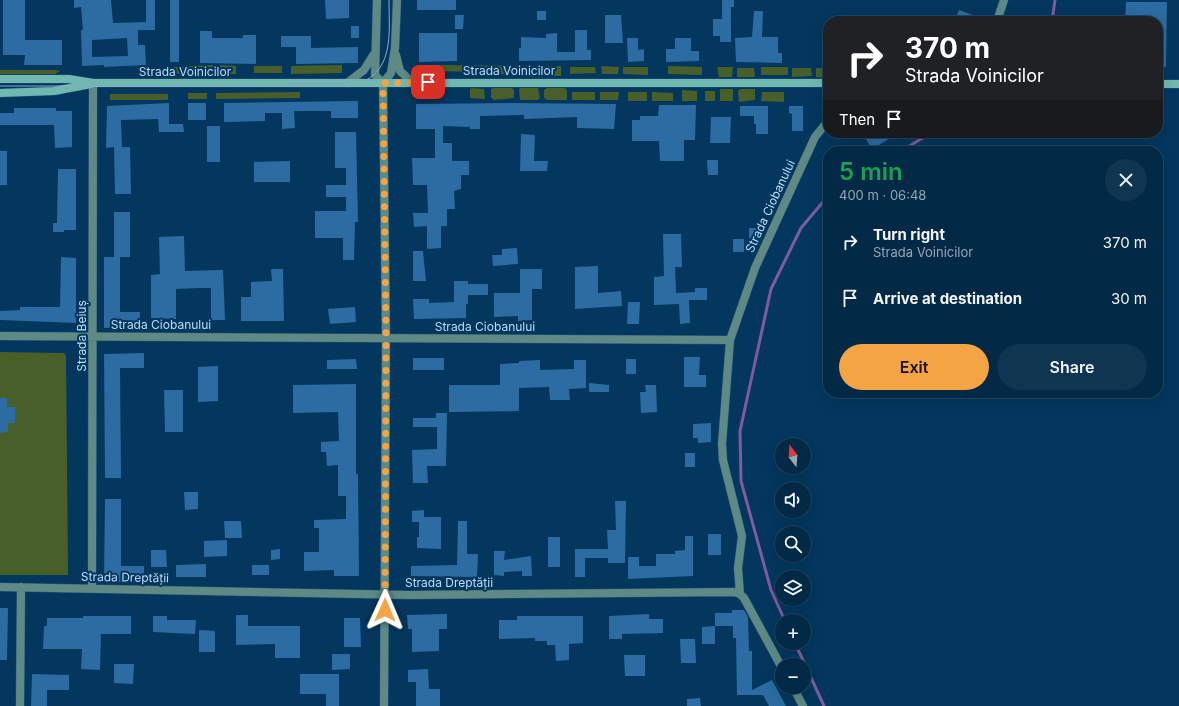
<!DOCTYPE html>
<html lang="en">
<head>
<meta charset="utf-8">
<style>
  :root { --surface:#022946; --page:#103551; --text:#f1f3f6; --muted:#96a6b3; --line:#23455f; --accent:#f4a443 }
  body { margin:0; font-family:Inter,sans-serif; background:var(--page); color:var(--text); height:100vh; display:flex; flex-direction:column; font-size:15px; white-space:nowrap }
  * { box-sizing:border-box; margin:0 }
  p { font-size:13px; color:var(--muted) }
  .icon { flex:none; width:22px; height:22px; fill:none; stroke:currentColor; stroke-width:2; stroke-linecap:round; stroke-linejoin:round }
  .map { position:relative; flex:1; overflow:hidden }
  .panel { position:absolute; left:823px; top:146px; width:340px; height:252px; display:flex; flex-direction:column; background:var(--surface); border-radius:16px; box-shadow:0 4px 16px #0002,0 0 0 1px var(--line) }
  .panel>* { flex:none }
  .banner { position:absolute; left:823px; top:16px; width:340px; height:122px; border-radius:16px; box-shadow:0 4px 16px #0002,0 0 0 1px var(--line); background:#202124; color:#fff; overflow:hidden }
  .needle { width:26px; rotate:343deg }
  .tools { position:absolute; left:775px; top:438px; display:grid; gap:8px }
  .tools a { display:grid; place-items:center; width:36px; height:36px; border-radius:50%; background:var(--surface); box-shadow:0 4px 16px #0002,0 0 0 1px var(--line); font-size:20px }
  .pin { position:absolute; display:grid; place-items:center; width:34px; height:34px; color:#fff; margin:-17px; border-radius:8px; box-shadow:0 2px 6px #0006 }
  .me { position:absolute; width:44px; margin:-22px; rotate:1deg; stroke-linejoin:round; filter:drop-shadow(0 0 3px #0008) }
  .turn { display:flex; align-items:center; gap:14px; height:84px; padding:0 16px; font-size:18px }
  .turn .icon { width:52px; height:52px; stroke-width:2.5 }
  .turn b { display:block; font-size:28px; line-height:34px }
  .then { display:flex; align-items:center; height:38px; padding:0 16px; background:#0003; gap:8px; font-size:15px }
  .round { display:grid; place-items:center; flex:none; width:42px; height:42px; border-radius:21px; background:var(--page) }
  .summary { display:flex; align-items:center; justify-content:space-between; height:68px; padding:0 16px }
  h1 { font-size:24px; font-weight:600; line-height:30px; color:#1e9e55 }
  .cta { display:flex; gap:8px; margin-top:auto; padding:8px 16px }
  .cta a { flex:1; height:46px; border-radius:24px; background:var(--accent); color:#111; font-size:16px; font-weight:600; line-height:46px; text-align:center }
  .cta a+a { background:var(--page); color:var(--text) }
  ul { padding:0; list-style:none }
  li { display:flex; align-items:center; gap:12px; height:56px; padding:0 16px }
  li div { flex:1 }
  li b { display:block; font-size:15px }
  li em { font-style:normal }
  .map>svg:first-child { display:block }
</style>
</head>
<body>
<div class="map">
<svg width="1179" height="706" viewBox="0 0 1179 706">
  <rect width="100%" height="100%" fill="#03375e"/>
  <path fill="#495f29" d="M213 65 214 73 171 74V67Z
    M218 65 236 66V74H218Z
    M342 65V73L291 74V66Z
    M435 65 537 66V75L535 77 476 72 436 71Z
    M254 66H282V73H254Z
    M544 66H561V76H544Z
    M601 66 619 67 618 74H602Z
    M668 66 702 67V75L668 74Z
    M570 67H595L596 73 570 74Z
    M623 67H648V75L623 74Z
    M717 67H733L732 77H719Z
    M761 67H788V75H761Z
    M737 68H754L755 76 754 77H737Z
    M792 68H811L812 76 792 77Z
    M816 68H828V78L816 77Z
    M0 70H56L60 71 55 74H0Z
    M472 88 484 89 485 99 470 98V89Z
    M494 88H512L514 90V98L494 100 491 98V89Z
    M520 88H538L540 98 538 100H520L519 90Z
    M547 88H565L567 90V99L566 100H547L544 98V90Z
    M720 89H733V101H720Z
    M740 89H755V100L739 102 738 91Z
    M682 90 697 91V101H682Z
    M705 91H715V101H705Z
    M300 92V98L216 99V93Z
    M572 92H595V100H572Z
    M600 92H619L618 100H600Z
    M628 92H647V101H628Z
    M652 92 673 93V101H652Z
    M762 92H784V102L761 101Z
    M188 93H207V99H188Z
    M110 94H168V100H110Z
    M0 352 64 353 66 356 68 575H0Z"/>
  <g fill="none" stroke-linecap="round" stroke-linejoin="round">
    <path stroke="#7f5c9e" stroke-width="3" d="M1052 21 1055 0
      M901 151 931 133
      M785 621 771 590 741 481 740 431 771 289 801 228 828 196
      M795 643 824 706"/>
  </g>
  <path fill="#2c6ca2" fill-rule="evenodd" d="M3 0H25V40H62V65H24L25 55H3Z
    M74 0H111L113 23 146 22V0H155V30H138V45H145L146 65 104 67V65L82 66 81 30H83L81 7 74 8ZM127 38 128 56 92 57V40Z
    M170 0H179V62H170Z
    M325 0H349V18L326 19Z
    M417 0H456V10H417Z
    M722 0H734V7H731V42H720V36H713V19H722Z
    M1126 2H1167L1166 67H1158V21H1125Z
    M959 10 986 20V21H955Z
    M537 11H546V20H537Z
    M754 11H763L762 37H778V53H782V63L736 62 735 38 752 37Z
    M455 15H464L463 29H455Z
    M605 15H621L623 43H605Z
    M351 26H359V38H351Z
    M575 30H587V50H591V60L519 61V48H521V37L546 38V34L557 33V52H575Z
    M200 31H212V38H243V35H256V64L200 63Z
    M419 33H457V61L419 62Z
    M281 36H311V48L358 47V63L296 64V47H281Z
    M627 38H638V50L644 49V61L628 62Z
    M675 38H691V51H699V61L666 62V49H675Z
    M358 101V118H331V111H294L295 128 282 129V113H265V121L224 122V103Z
    M169 103V124H183L184 132H159L158 119 121 120 122 147H130L131 194H115L114 147 106 148 107 106Z
    M188 103H206V120H188Z
    M510 103 616 104 614 129 577 128V117L524 119V115L480 116V129H470V127L443 126V143H452V161H469V175H461V189L454 191 455 209H447V226H441V248L427 249V226L414 227 413 213H428L427 185H413L412 158H435V129H416V104Z
    M659 105H696L695 140H684V161H660L659 141H632V120H640V116H658Z
    M740 106H768V134H756V124H754V116H740Z
    M789 106H803V131H792V114L789 113Z
    M14 108H56V111H72V147L55 148 54 125H0V113H14Z
    M711 117H731L730 143H710Z
    M207 126H220V162H207Z
    M335 132H356L358 222H355L354 260H343V238H315V211H346V197H326V185H346V168H335Z
    M869 133H899L872 149 864 136Z
    M521 134 535 135 534 161H548L547 171H520Z
    M0 151H7V185H0Z
    M707 160H718V175H708Z
    M290 161V182H254V162Z
    M58 169H76V230H64V232H53V223H57Z
    M114 212H130V257H114Z
    M749 228H761L762 238H749Z
    M663 234H681L682 267H675L676 293 695 292V288H707V300H689L690 323 680 324 679 304 654 305V277L664 276Z
    M184 236 185 271 223 270 225 320H211V288H199L176 289V319L151 318V275L160 274 159 237Z
    M733 239H744V252H733Z
    M517 248 518 264 493 266 492 255H502V249Z
    M413 251H423L426 281H413Z
    M61 257 76 258V323L0 320V311L20 310V307H60Z
    M104 257H120V312H140V327L104 328Z
    M598 266V293L621 291 622 306 575 309V267Z
    M271 269H283L284 321H241V297H251V282L272 281Z
    M520 269H542V289H532V320L518 321V316L494 317V293H520Z
    M454 281H468V284H488V295H468V304H466V318L414 319 413 299H429V303L454 302Z
    M628 302H640L639 324H627Z
    M355 307 356 322 330 324 328 309Z
    M144 353V368H120L121 478H105L104 354Z
    M684 357H700L699 375H706V387H684Z
    M413 358H444V370H413Z
    M356 359 357 369H327V360Z
    M626 359H636V374H626Z
    M540 360V370L574 369V360H586V388L569 389 570 400H550L549 387 519 388V411L449 412V385H500V364L519 363V361Z
    M218 366V401L198 402V367Z
    M589 383 609 385V392H589Z
    M356 384V474H358L359 576H334V570L304 571V552H319V528H314V520L346 519V496H338V465L327 466 326 452H321V442L339 441 338 412 293 413V385Z
    M645 385H656L657 412 641 413 640 392H646Z
    M164 390H183V432H165Z
    M0 398H7V407H15V423H8V432L0 433Z
    M436 413H447L446 466H427L428 483H413L412 450 437 449V427H413V418H436Z
    M711 423V442L698 443V438H693V424Z
    M685 453H695V467H685Z
    M184 492H198V509L185 510Z
    M105 499H121V566H144V582H104Z
    M615 501H626L625 563H608V558H585V577H575V549H608L607 530H616Z
    M424 510V517H441V549L417 548V537H419V522H412V511Z
    M224 521H241L242 538H225Z
    M458 521H467V554H478L477 577 411 576V566L457 565Z
    M708 534H721V555H708Z
    M685 536H693V576L628 579V557H639V566H656V554H675V551L685 550Z
    M548 537H560V567H548Z
    M227 540V556L204 557V541Z
    M280 549V559L271 560V550Z
    M151 550H166L167 567H151Z
    M494 551H505L504 560 531 556 532 576H522V571L504 572V576L494 575Z
    M206 564V577H176V565Z
    M252 565H269V575H252Z
    M0 608H8L7 660H0Z
    M732 610H744L748 617 749 651H752V690L772 680 786 706H769L763 695H737L736 638H733V626H715V613H732Z
    M447 614V629H439V651L412 652V629H408L407 615Z
    M649 614V619H663V633L622 634V639H609V616Z
    M236 615H248V626H300V658H275V644L236 645Z
    M83 616H131V634H101L100 670 81 669 82 649H43L44 626H47V618H83Z
    M153 616H167V620H196L195 634 153 632Z
    M517 616H583V643L569 644V660L556 661 555 645H547V641H535V638L499 639V620H517Z
    M344 618H360L361 647H344Z
    M715 626V644H702V627Z
    M199 630 215 631V652H199Z
    M680 639H695L696 663H681Z
    M332 654H350V669L332 670Z
    M624 655H645V676H625Z
    M114 664H134L133 684 114 683Z
    M428 669 429 689H440V706H416V682H408V670Z
    M32 674 69 675V690H47V706H31Z
    M300 674H339V706H326V694H300Z
    M700 698 701 706H687V699Z"/>
  <g fill="none" stroke-linecap="round" stroke-linejoin="round">
    <defs>
      <path id="minor" d="M383 83 386 338 384 706
        M0 336 730 340 755 268 815 137 828 121
        M730 340 722 444 723 460 742 536 738 568 740 594
        M0 587 410 595 735 592 740 594 744 598 782 668
        M92 589 93 83
        M793 687 803 706
        M20 706 21 587"/>
      <path id="tertiary" d="M377 0 375 75 383 83 391 73 395 48 397 0
        M997 21 1004 0
        M396 55 400 71 412 82
        M347 83 364 70 374 54"/>
      <path id="secondary" d="M0 79H69L93 83H828
        M1158 84H1179
        M0 93 54 91 91 84"/>
    </defs>
    <use href="#minor" stroke="#24557a" stroke-width="9"/>
    <use href="#tertiary" stroke="#24557a" stroke-width="9"/>
    <use href="#secondary" stroke="#24557a" stroke-width="9"/>
    <use href="#minor" stroke="#5e8984" stroke-width="8"/>
    <use href="#tertiary" stroke="#5e8984" stroke-width="8"/>
    <use href="#secondary" stroke="#71b8b0" stroke-width="8"/>
    <path stroke="#86abcc" stroke-width="1" d="M289 81 357 80
      M0 86H353C395 73 389 36 389 0"/>
  </g>
  <g fill="none" stroke-linecap="round" stroke-linejoin="round">
    <path stroke="#f4a443" stroke-width="7" stroke-dasharray="0 12.6" d="M385 610 386 338 383 83 428 82"/>
  </g>
  <g text-anchor="middle" dominant-baseline="central" stroke-width="4" stroke-linejoin="round" paint-order="stroke">
    <g font-size="12" fill="#bcdbf9" stroke="#03375e">
      <text x="509" y="70">Strada Voinicilor</text>
      <text x="185" y="71">Strada Voinicilor</text>
      <text transform="translate(770 206) rotate(-65)">Strada Ciobanului</text>
      <text x="161" y="324">Strada Ciobanului</text>
      <text x="485" y="326">Strada Ciobanului</text>
      <text transform="translate(81 336) rotate(-90)">Strada Beiuș</text>
      <text transform="translate(125 577) rotate(1)">Strada Dreptății</text>
      <text x="449" y="582">Strada Dreptății</text>
    </g>
  </g>
</svg>
<div class="tools">
<a><svg class="needle" viewBox="-14 -14 28 28"><path d="M0-13l5 13h-10z" fill="#e53935"/><path d="M0 13l5-13h-10z" fill="#96a6b3"/></svg></a>
<a><svg class="icon" aria-label="sound" viewBox="0 0 24 24"><path d="M4 9h4l5-4v14l-5-4H4zM17 9q2 3 0 6"/></svg></a>
<a><svg class="icon" aria-label="search" viewBox="0 0 24 24"><circle cx="10" cy="10" r="6"/><path d="M15 15l6 6"/></svg></a>
<a><svg class="icon" aria-label="layers" viewBox="0 0 24 24"><path d="M12 4l9 5-9 5-9-5zM3 14l9 5 9-5"/></svg></a>
<a>+</a>
<a>−</a>
</div>
<div class="pin" style="left:428px;top:82px;background:#d93025"><svg class="icon" aria-label="arrive" viewBox="0 0 24 24"><path d="M6 21V4h12l-3 4 3 4H6"/></svg></div>
<svg class="me" style="left:385px;top:610px" viewBox="-20 -20 40 40"><path d="M0-17L14 15 0 8-14 15z" fill="#f4a443" stroke="#fff" stroke-width="4"/></svg>
<div class="banner">
<div class="turn"><svg class="icon" aria-label="right" viewBox="0 0 24 24"><path d="M7 20v-9h11M14 6l5 5-5 5"/></svg><div><b>370 m</b>Strada Voinicilor</div></div>
<div class="then">Then<svg class="icon" aria-label="arrive" viewBox="0 0 24 24"><path d="M6 21V4h12l-3 4 3 4H6"/></svg></div>
</div>
<section class="panel">
<div class="summary"><div><h1>5 min</h1><p>400 m · 06:48</p></div><a class="round"><svg class="icon" aria-label="close" viewBox="0 0 24 24"><path d="M6 6l12 12M18 6L6 18"/></svg></a></div>
<ul>
<li><svg class="icon" aria-label="right" viewBox="0 0 24 24"><path d="M7 20v-9h11M14 6l5 5-5 5"/></svg><div><b>Turn right</b><p>Strada Voinicilor</p></div><em>370 m</em></li>
<li><svg class="icon" aria-label="arrive" viewBox="0 0 24 24"><path d="M6 21V4h12l-3 4 3 4H6"/></svg><div><b>Arrive at destination</b></div><em>30 m</em></li>
</ul>
<div class="cta"><a>Exit</a><a>Share</a></div>
</section>
</div>
</body>
</html>
